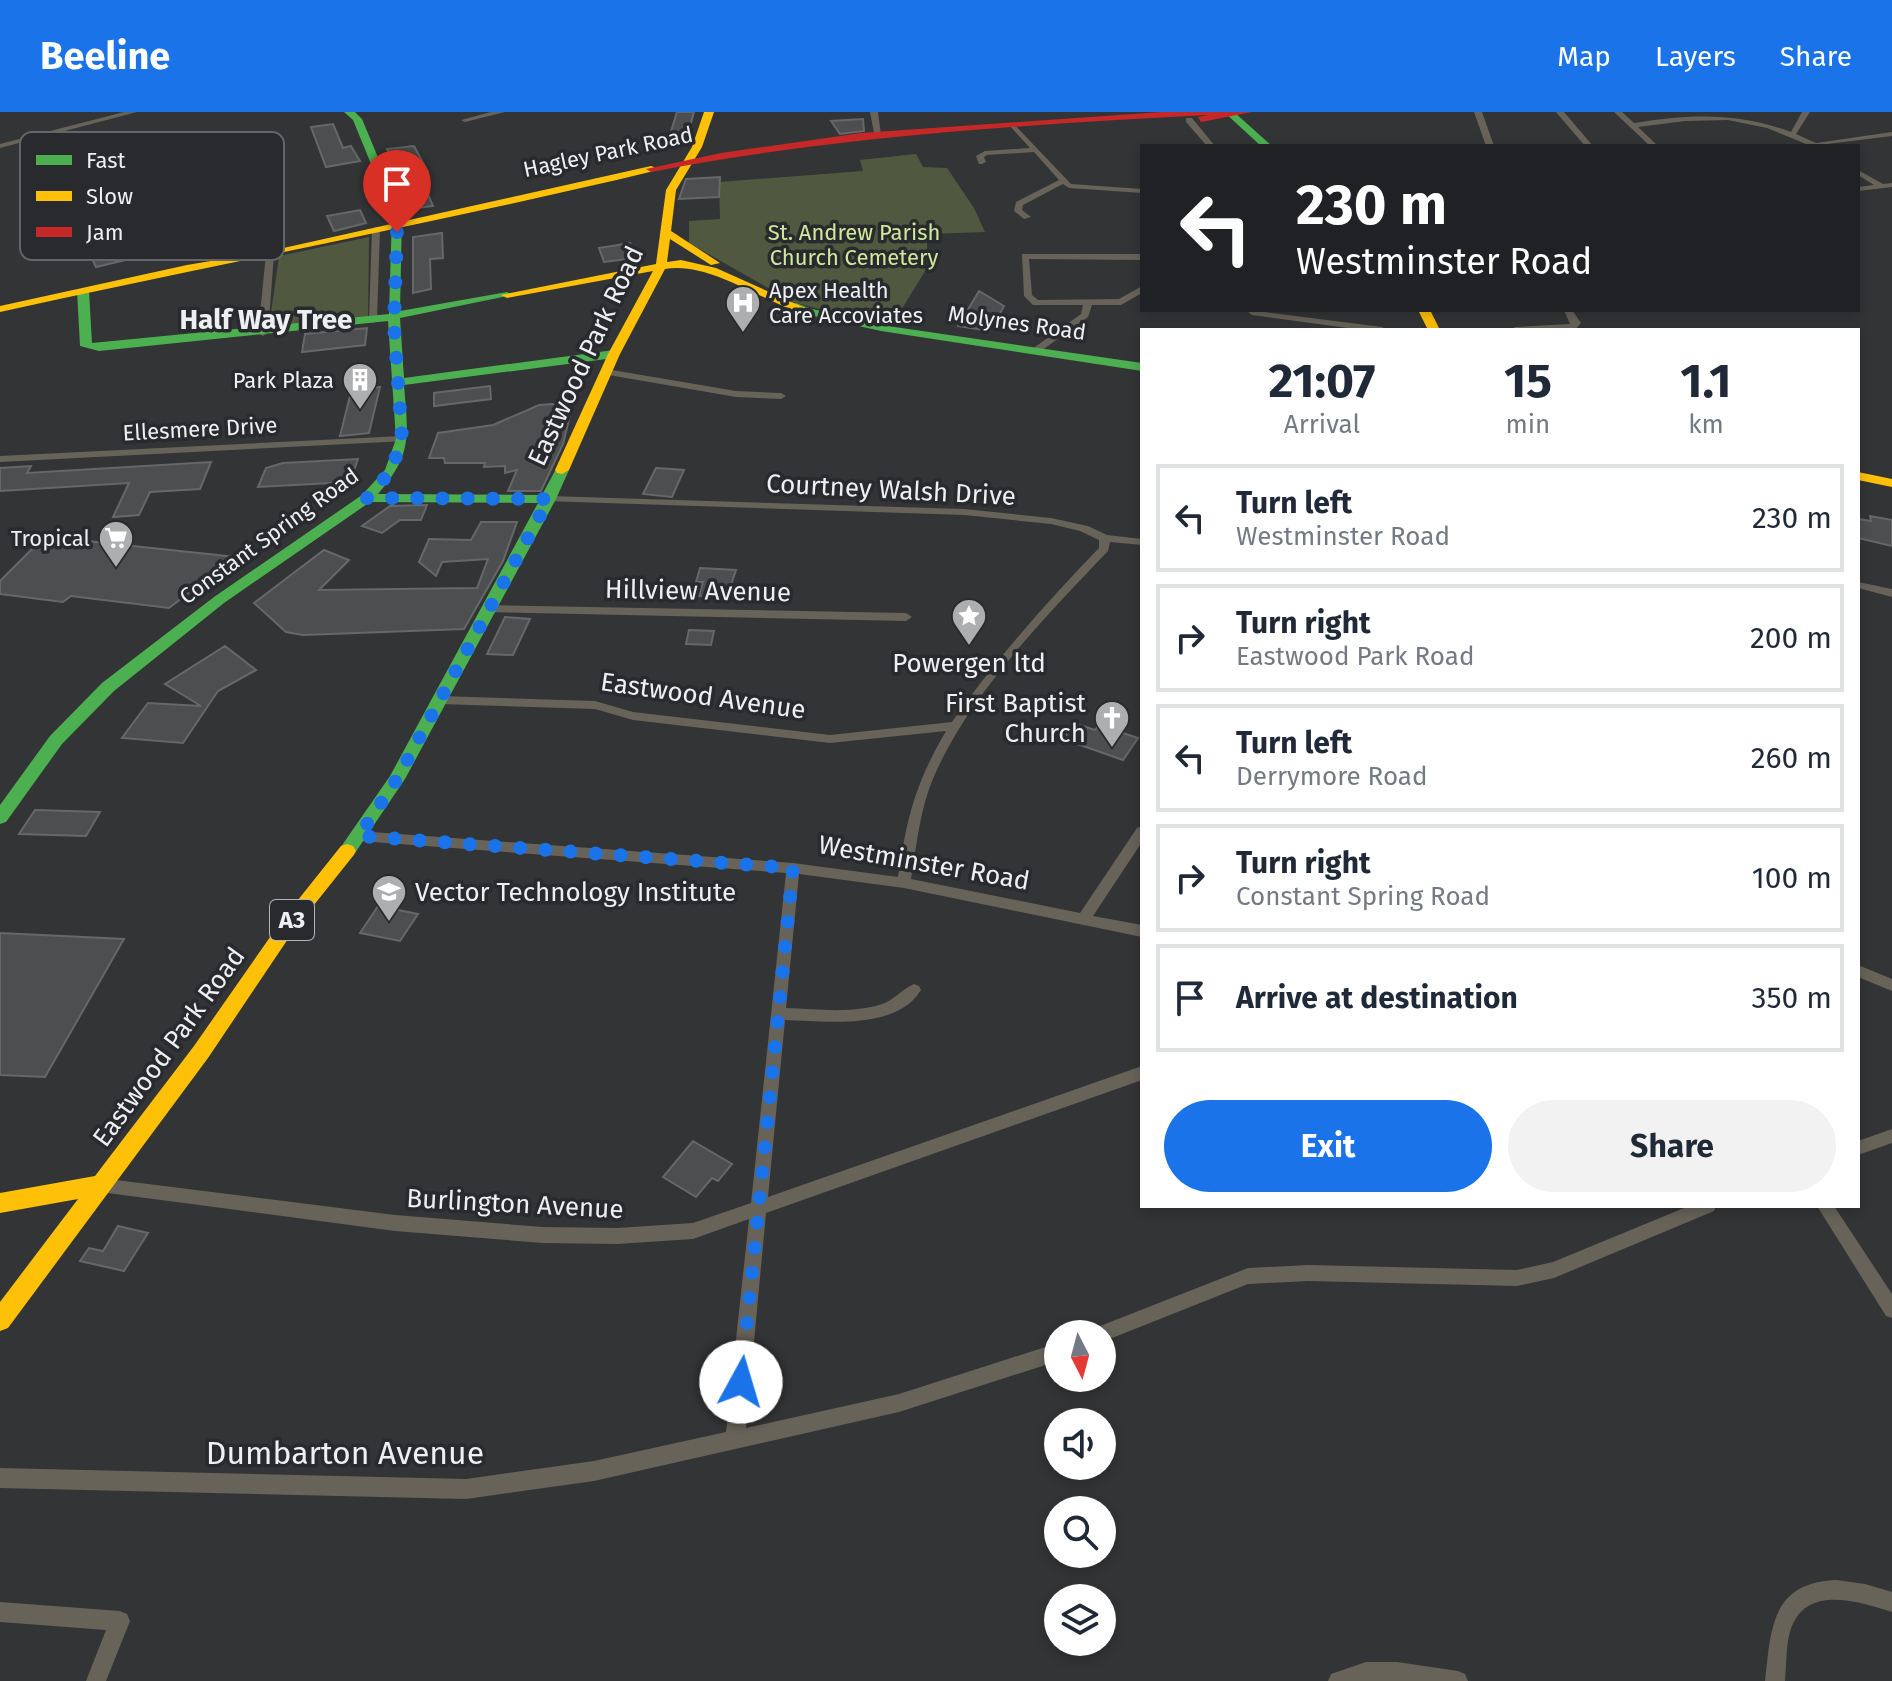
<!DOCTYPE html>
<html lang="en">
<head>
<meta charset="utf-8">
<style>
  :root { --surface:#fff; --page:#f2f2f3; --text:#1f2937; --muted:#747a83; --line:#e0e1e3; --accent:#1a73e8 }
  body { margin:0; font-family:"Fira Sans",sans-serif; background:var(--page); color:var(--text); height:100vh; display:flex; flex-direction:column; font-size:30px; white-space:nowrap }
  * { box-sizing:border-box; margin:0 }
  p { font-size:26px; color:var(--muted) }
  .icon { flex:none; width:44px; height:44px; fill:none; stroke:currentColor; stroke-width:2; stroke-linecap:round; stroke-linejoin:round }
  .map { position:relative; flex:1; overflow:hidden }
  .details { position:absolute; left:1140px; top:216px; width:720px; height:880px; display:flex; flex-direction:column; background:var(--surface); border-radius:0px; box-shadow:0 4px 12px #0003 }
  .details>* { flex:none }
  .banner { position:absolute; left:1140px; top:32px; width:720px; height:168px; border-radius:0px; box-shadow:0 4px 12px #0003; background:#202124; color:#fff; overflow:hidden }
  .needle { width:52px; rotate:174deg }
  .fabs { position:absolute; left:1044px; top:1208px; display:grid; gap:16px }
  .fabs a { display:grid; place-items:center; width:72px; height:72px; border-radius:50%; background:var(--surface); box-shadow:0 4px 12px #0003; font-size:40px }
  .pin { position:absolute; display:grid; place-items:center; width:68px; height:68px; color:#fff; margin:-82px -34px; border-radius:50% 50% 50% 0; rotate:-45deg; box-shadow:0 0 8px #0007 }
  .pin .icon { rotate:45deg }
  .me { position:absolute; width:88px; margin:-44px; rotate:6deg; stroke-linejoin:round; filter:drop-shadow(0 0 6px #0008) }
  .turn { display:flex; align-items:center; gap:28px; height:168px; padding:0 24px; font-size:36px }
  .turn .icon { width:104px; height:104px; stroke-width:2.5 }
  .turn b { display:block; font-size:56px; line-height:68px }
  .eta { display:flex; justify-content:space-evenly; align-items:center; height:136px; text-align:center }
  .eta b { font-size:48px; font-weight:700; line-height:56px }
  .button { display:flex; gap:16px; margin-top:auto; padding:16px 24px }
  .button a { flex:1; height:92px; border-radius:48px; background:var(--accent); color:#fff; font-size:32px; font-weight:700; line-height:92px; text-align:center }
  .button a+a { background:var(--page); color:var(--text) }
  ul { padding:0; list-style:none }
  li { display:flex; align-items:center; gap:24px; height:108px; margin:0 16px 12px; padding:0 8px; border:4px solid var(--line); border-radius:0px }
  li div { flex:1 }
  li b { display:block; font-size:30px }
  li em { font-style:normal }
  header { display:flex; align-items:center; gap:48px; box-sizing:border-box; height:112px; padding:0 40px; background:var(--accent); color:#fff }
  header strong { font-size:38px }
  nav { display:flex; gap:44px; margin-inline-start:auto; font-size:28px }
  .map>svg:first-child { display:block }
</style>
</head>
<body>
<header>
<strong>Beeline</strong>
<nav><a>Map</a><a>Layers</a><a>Share</a></nav>
</header>
<div class="map">
<svg width="1892" height="1569" viewBox="0 0 1892 1569">
  <rect width="100%" height="100%" fill="#333436"/>
  <path fill="#505940" d="M916 42 923 55 947 56 974 96 985 120 927 122V156L890 216 793 190 689 131V109L720 107 719 70 863 59 860 48Z
    M369 125 368 206 269 215 279 144Z"/>
  <path fill="#4d4e50" stroke="#676769" stroke-width="2" d="M677 0H694L686 29H668Z
    M863 7 864 19 840 22 831 9Z
    M333 12 343 36 351 34 360 49 326 55 311 15Z
    M414 34 428 60 419 61 433 94 418 96 405 64H402L387 37Z
    M720 65 719 85 679 87 686 67Z
    M360 98 366 111 334 119 327 104Z
    M125 113 142 144 96 155 84 129 99 118Z
    M442 121 443 146 430 147 431 177 413 181V125Z
    M630 131 636 146 604 150 599 136Z
    M979 179 1004 194 990 219 958 214Z
    M367 216 365 233 302 240 305 222Z
    M375 263 371 276 380 275 369 321 340 324 355 264Z
    M490 274 491 287 434 294V281Z
    M552 292 568 297 570 303 563 332 541 379H508L517 358 505 361V354L484 355 485 351H445L444 346H429L438 321 493 313 539 293Z
    M358 347 350 370 258 375 266 356 283 351Z
    M211 350 200 377 150 380 139 403 113 405 129 371 0 379V356L31 354 27 361Z
    M656 356 684 358 672 385 643 382Z
    M427 393 421 408H400L382 421 362 414 390 394Z
    M1870 404 1892 408V434L1858 426V407L1871 409Z
    M481 410H517L503 449 464 517 303 523 286 520 254 491 324 438 349 448 319 478 477 476 488 447 442 450 436 464 419 450 429 427 471 428Z
    M45 424 105 431 236 445 169 496 71 484 63 490 0 482V469Z
    M700 456 736 458 727 485 699 484 703 470H696Z
    M505 505 530 507 513 543 487 542Z
    M689 518 714 519 711 533 686 532Z
    M225 534 256 558 218 579 183 631 122 626 148 591 201 594 165 572Z
    M1074 611 1095 618 1099 613 1138 626 1123 648 1063 627Z
    M35 698 100 700 86 724 19 722Z
    M378 794 418 802 400 829 360 821Z
    M0 821 124 827 45 965 0 963Z
    M693 1029 732 1052 718 1069 712 1066 696 1085 663 1065Z
    M118 1114 148 1121 124 1159 80 1149 89 1136 103 1139Z"/>
  <g fill="none" stroke-linecap="round" stroke-linejoin="round">
    <path fill="#686359" fill-rule="evenodd" d="M124 0H137L0 36V32Z
      M491 0H505L465 10 461 8Z
      M870 0H878L881 23 874 21Z
      M1474 0H1482L1494 34H1486Z
      M1556 0H1564L1593 34H1585Z
      M1614 0H1622L1634 11C1691 2 1736 0 1791 20L1802 0H1810L1796 22 1816 31 1892 20V24L1811 34 1767 16 1728 8 1685 9 1638 15 1658 34H1650Z
      M1186 6H1192L1215 34H1207L1186 10Z
      M1013 11 1071 72 1142 77V81L1069 76 1063 72 1023 93 1022 98 1031 105 1024 107 1014 99 1016 90 1059 68 1034 40 987 43 984 45 986 50 982 52H979L976 44 985 39 1030 36 1009 13Z
      M1858 58 1883 72 1892 71V75L1858 79V75L1874 73 1858 63Z
      M376 115 380 117 377 208 373 211 369 208 372 117Z
      M270 139 274 142 268 221 263 224 258 221 266 142Z
      M1022 142H1142V148L1029 147 1032 183 1038 188 1119 187 1142 174V181L1121 193H1092L1088 205 1041 239H1035V235L1081 202 1083 193H1033L1024 184Z
      M1249 198 1382 215 1387 218H1362L1252 203 1248 200Z
      M1564 198H1572L1581 211 1576 217 1510 218 1515 215 1570 212Z
      M606 257 736 279 781 281 786 284 781 287 736 285 603 262 601 260Z
      M402 324 406 325V329L0 350V344Z
      M549 384 964 397 1051 406 1088 414 1107 423 1142 427V433L1110 430 1108 439C1044 506 961 591 929 677 919 706 916 737 911 767L1080 801 1137 716 1142 714V730L1093 804 1142 813V825L904 776 799 762 786 896C817 897 852 902 882 892 894 888 902 877 914 872L919 874 921 878C896 919 826 909 785 908L768 1085 1142 954V968L766 1101 746 1316 899 1282 1058 1231V1249L899 1300 594 1369 466 1387 0 1376V1356L466 1367 594 1349 726 1320 749 1107 693 1127 617 1132 543 1131 395 1119 100 1080 94 1078 92 1073 94 1068 100 1066 395 1103 543 1115 617 1116 693 1111 751 1091 786 761 359 729 352 724 359 719 793 751 898 765C907 705 915 672 946 619L830 631 633 608 595 597 440 592 434 588 440 584 595 589 633 600 830 623 952 610C995 548 1046 491 1099 436V428L1080 419 1051 412 964 403 545 389V385Z
      M1858 470 1892 477V485L1858 476Z
      M488 493 906 501 912 505 906 509 484 500V494Z
      M1858 853 1892 867V879L1858 865Z
      M1892 1017V1031L1858 1043V1029Z
      M1689 1094H1716L1714 1099 1554 1166 1517 1174 1308 1169 1248 1172 1102 1230V1222H1092L1095 1216 1248 1156 1308 1153 1517 1158 1553 1150Z
      M1817 1094H1834L1892 1182V1206L1886 1204Z
      M1836 1468 1865 1472 1892 1480V1500C1863 1491 1814 1474 1795 1508 1785 1524 1787 1551 1785 1569H1765C1771 1516 1771 1471 1836 1468Z
      M0 1490 120 1499 127 1502 130 1509 106 1569H86L106 1518 0 1510Z
      M1366 1550H1397L1458 1559 1465 1562 1468 1569H1328L1331 1562Z"/>
    <path fill="#4caf50" fill-rule="evenodd" d="M344 0H355L362 7 402 103 400 199 507 180 513 183 400 206 404 266 614 238 620 242 614 246 404 273C408 323 413 342 378 382L542 383 557 355H567L569 358 556 387 405 667 353 744 347 746 338 739 390 664 538 391 370 390 224 491 114 579 62 632 6 710 0 712V693L50 624 102 571 214 485 362 383 385 358 396 327 388 209 99 239 80 234 77 179 83 176 89 179 92 231 389 202 392 103 353 8Z
      M1224 0H1234L1272 34H1261Z
      M796 191 812 197 881 213 1142 251V259L881 219 804 202 790 194Z"/>
    <path fill="#ffc107" fill-rule="evenodd" d="M704 0H714L702 35 676 78 671 119 720 151 711 153 670 127 667 150 681 148 716 156 814 200 808 203C763 191 711 149 665 157L620 242 569 358 562 362 557 361 555 358 608 242 653 159 507 186 501 183 656 152 666 78 692 35Z
      M651 54 654 55V59C437 111 218 152 0 200V194L187 153 270 139Z
      M1418 198H1430L1440 218H1428Z
      M1858 360 1892 367V375L1858 368Z
      M347 732 353 734 356 739 353 744 294 818 208 946 8 1216 0 1219V1190L78 1087 0 1101V1081L95 1064 194 934 282 808 341 734Z"/>
    <path fill="#c62828" fill-rule="evenodd" d="M1161 0H1252L1201 10 1198 5 1209 3C1021 13 836 24 651 60L646 57 721 41 861 21Z"/>
  </g>
  <g fill="none" stroke-linecap="round" stroke-linejoin="round">
    <path stroke="#1a73e8" stroke-width="14" stroke-dasharray="0 25.2" d="M397 120 394 213 402 327 391 359 367 386 549 387 397 667 359 724 793 756 741 1270"/>
  </g>
  <defs>
    <symbol id="hospital-pin" viewBox="-11 -11 22 30"><path d="M0 17L-7.5 6A9.5 9.5 0 1 1 7.5 6Z" fill="#adaeb0" stroke="#282a2d"/><path d="M-5-5h3v3.5h4V-5h3V5h-3V1.5h-4V5h-3Z" fill="#fff"/></symbol>
    <symbol id="building-pin" viewBox="-11 -11 22 30"><path d="M0 17L-7.5 6A9.5 9.5 0 1 1 7.5 6Z" fill="#adaeb0" stroke="#282a2d"/><path d="M-4-6H4V6H1V3H-1V6H-4ZM-2.5-4.3h1.7v1.8h-1.7ZM.8-4.3h1.7v1.8H.8ZM-2.5-1h1.7V.8h-1.7ZM.8-1h1.7V.8H.8Z" fill="#fff"/></symbol>
    <symbol id="supermarket-pin" viewBox="-11 -11 22 30"><path d="M0 17L-7.5 6A9.5 9.5 0 1 1 7.5 6Z" fill="#adaeb0" stroke="#282a2d"/><path d="M-6-5.5h2.5l.6 2H6L4.5 2H-2.5L-4.4-4H-6ZM-1.5 3.2a1.3 1.3 0 1 0 .1 0ZM3 3.2a1.3 1.3 0 1 0 .1 0Z" fill="#fff"/></symbol>
    <symbol id="sight-pin" viewBox="-11 -11 22 30"><path d="M0 17L-7.5 6A9.5 9.5 0 1 1 7.5 6Z" fill="#adaeb0" stroke="#282a2d"/><path d="M0-6L1.8-2.2L6-1.7L2.9 1.2L3.7 5.4L0 3.3L-3.7 5.4L-2.9 1.2L-6-1.7L-1.8-2.2Z" fill="#fff"/></symbol>
    <symbol id="church-pin" viewBox="-11 -11 22 30"><path d="M0 17L-7.5 6A9.5 9.5 0 1 1 7.5 6Z" fill="#adaeb0" stroke="#282a2d"/><path d="M-1.2-6h2.4v3.5h3.3v2.4h-3.3V6h-2.4V-.1h-3.3v-2.4h3.3Z" fill="#fff"/></symbol>
    <symbol id="school-pin" viewBox="-11 -11 22 30"><path d="M0 17L-7.5 6A9.5 9.5 0 1 1 7.5 6Z" fill="#adaeb0" stroke="#282a2d"/><path d="M0-5L7-2L0 1L-7-2ZM-4 1L0 2.5L4 1V4Q0 6-4 4Z" fill="#fff"/></symbol>
  </defs>
  <g fill-rule="evenodd">
    <use href="#hospital-pin" x="723" y="171" width="40" height="54"/>
    <use href="#building-pin" x="340" y="248" width="40" height="54"/>
    <use href="#supermarket-pin" x="96" y="406" width="40" height="54"/>
    <use href="#sight-pin" x="949" y="484" width="40" height="54"/>
    <use href="#church-pin" x="1092" y="586" width="40" height="54"/>
    <use href="#school-pin" x="369" y="760" width="40" height="54"/>
  </g>
  <g text-anchor="middle" dominant-baseline="central" stroke-width="7" stroke-linejoin="round" paint-order="stroke">
    <g font-size="22" fill="#eeeff1" stroke="#282a2d">
      <text transform="translate(608 40) rotate(-12)">Hagley Park Road</text>
      <text transform="translate(1017 211) rotate(8)">Molynes Road</text>
      <text transform="translate(200 317) rotate(-3)">Ellesmere Drive</text>
      <text transform="translate(269 424) rotate(-36)">Constant Spring Road</text>
    </g>
    <g font-size="22" fill="#cfe89c" stroke="#282a2d">
      <text x="854" y="120">St. Andrew Parish<tspan x="854" dy="25">Church Cemetery</tspan></text>
    </g>
    <g font-size="22" fill="#eeeff1" stroke="#282a2d" text-anchor="end">
      <text x="769" y="178" text-anchor="start">Apex Health<tspan x="769" dy="25">Care Accoviates</tspan></text>
      <text x="334" y="268">Park Plaza</text>
      <text x="90" y="426">Tropical</text>
    </g>
    <rect fill="#282a2d" stroke="#b3b4b6" stroke-width="2" x="270" y="788" width="44" height="40" rx="6"/>
    <g font-size="24" font-weight="bold" fill="#eeeff1">
      <text x="292" y="808">A3</text>
    </g>
    <g font-size="26" fill="#eeeff1" stroke="#282a2d">
      <text transform="translate(586 244) rotate(-65)">Eastwood Park Road</text>
      <text transform="translate(891 378) rotate(3)">Courtney Walsh Drive</text>
      <text transform="translate(698 479) rotate(1)">Hillview Avenue</text>
      <text transform="translate(703 584) rotate(8)">Eastwood Avenue</text>
      <text transform="translate(924 751) rotate(10)">Westminster Road</text>
      <text transform="translate(169 935) rotate(-54)">Eastwood Park Road</text>
      <text transform="translate(515 1092) rotate(3)">Burlington Avenue</text>
    </g>
    <g font-size="26" fill="#eeeff1" stroke="#282a2d">
      <text x="969" y="551">Powergen ltd</text>
      <text x="1086" y="591" text-anchor="end">First Baptist<tspan x="1086" dy="30">Church</tspan></text>
      <text x="415" y="780" text-anchor="start">Vector Technology Institute</text>
    </g>
    <g font-size="28" font-weight="bold" fill="#eeeff1" stroke="#282a2d">
      <text x="266" y="207">Half Way Tree</text>
    </g>
    <g font-size="32" fill="#eeeff1" stroke="#282a2d">
      <text x="345" y="1341">Dumbarton Avenue</text>
    </g>
  </g>
  <rect x="20" y="20" width="264" height="128" rx="12" fill="#282a2d" stroke="#636568" stroke-width="2"/>
  <rect x="36" y="43" width="36" height="10" fill="#4caf50"/>
  <rect x="36" y="79" width="36" height="10" fill="#ffc107"/>
  <rect x="36" y="115" width="36" height="10" fill="#c62828"/>
  <g font-size="22" fill="#eeeff1">
    <text x="86" y="56">Fast</text>
    <text x="86" y="92">Slow</text>
    <text x="86" y="128">Jam</text>
  </g>
</svg>
<div class="fabs">
<a><svg class="needle" viewBox="-14 -14 28 28"><path d="M0-13l5 13h-10z" fill="#e53935"/><path d="M0 13l5-13h-10z" fill="#747a83"/></svg></a>
<a><svg class="icon" aria-label="sound" viewBox="0 0 24 24"><path d="M4 9h4l5-4v14l-5-4H4zM17 9q2 3 0 6"/></svg></a>
<a><svg class="icon" aria-label="search" viewBox="0 0 24 24"><circle cx="10" cy="10" r="6"/><path d="M15 15l6 6"/></svg></a>
<a><svg class="icon" aria-label="layers" viewBox="0 0 24 24"><path d="M12 4l9 5-9 5-9-5zM3 14l9 5 9-5"/></svg></a>
</div>
<div class="pin" style="left:397px;top:120px;background:#d93025"><svg class="icon" aria-label="arrive" viewBox="0 0 24 24"><path d="M6 21V4h12l-3 4 3 4H6"/></svg></div>
<svg class="me" style="left:741px;top:1270px" viewBox="-20 -20 40 40"><circle r="19" fill="#fff"/><path d="M0-13L10 11 0 6-10 11z" fill="#1a73e8"/></svg>
<div class="banner">
<div class="turn"><svg class="icon" aria-label="left" viewBox="0 0 24 24"><path d="M17 20v-9H6M10 6l-5 5 5 5"/></svg><div><b>230 m</b>Westminster Road</div></div>
</div>
<section class="details">
<div class="eta">
<div><b>21:07</b><p>Arrival</p></div>
<div><b>15</b><p>min</p></div>
<div><b>1.1</b><p>km</p></div>
</div>
<ul>
<li><svg class="icon" aria-label="left" viewBox="0 0 24 24"><path d="M17 20v-9H6M10 6l-5 5 5 5"/></svg><div><b>Turn left</b><p>Westminster Road</p></div><em>230 m</em></li>
<li><svg class="icon" aria-label="right" viewBox="0 0 24 24"><path d="M7 20v-9h11M14 6l5 5-5 5"/></svg><div><b>Turn right</b><p>Eastwood Park Road</p></div><em>200 m</em></li>
<li><svg class="icon" aria-label="left" viewBox="0 0 24 24"><path d="M17 20v-9H6M10 6l-5 5 5 5"/></svg><div><b>Turn left</b><p>Derrymore Road</p></div><em>260 m</em></li>
<li><svg class="icon" aria-label="right" viewBox="0 0 24 24"><path d="M7 20v-9h11M14 6l5 5-5 5"/></svg><div><b>Turn right</b><p>Constant Spring Road</p></div><em>100 m</em></li>
<li><svg class="icon" aria-label="arrive" viewBox="0 0 24 24"><path d="M6 21V4h12l-3 4 3 4H6"/></svg><div><b>Arrive at destination</b></div><em>350 m</em></li>
</ul>
<div class="button"><a>Exit</a><a>Share</a></div>
</section>
</div>
</body>
</html>
